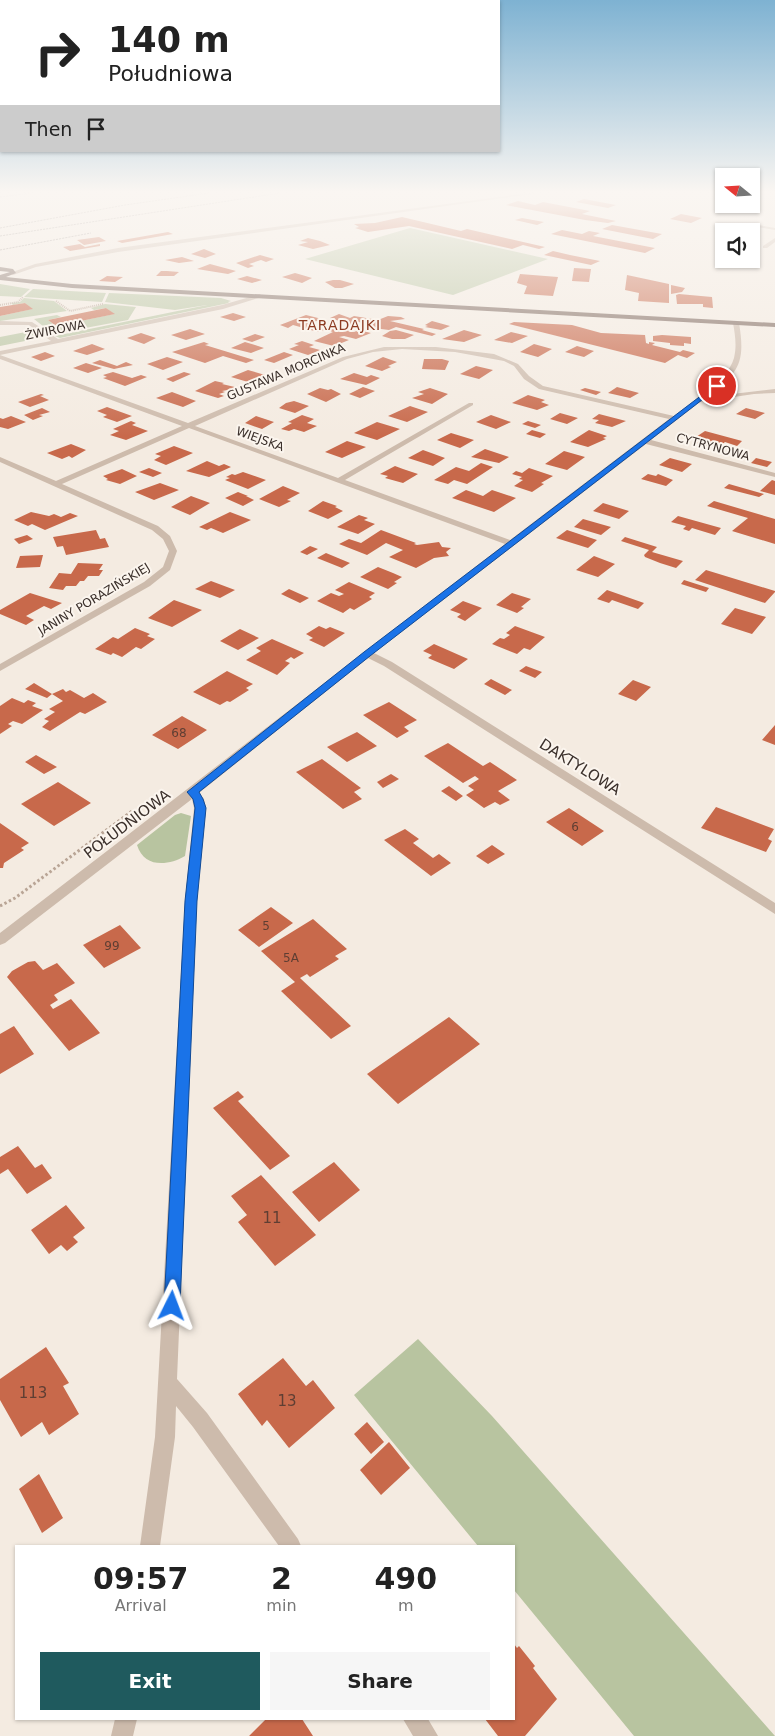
<!DOCTYPE html>
<html lang="en">
<head>
<meta charset="utf-8">
<style>
  :root { --surface:#fff; --page:#f6f6f6; --text:#222; --muted:#767676; --accent:#1f5a5e }
  body { margin:0; font-family:"DejaVu Sans",sans-serif; background:var(--page); color:var(--text); height:100vh; display:flex; flex-direction:column; font-size:19px; white-space:nowrap }
  * { box-sizing:border-box; margin:0 }
  p { font-size:16px; color:var(--muted) }
  .icon { flex:none; width:28px; height:28px; fill:none; stroke:currentColor; stroke-width:2; stroke-linecap:round; stroke-linejoin:round }
  .map { position:relative; flex:1; overflow:hidden }
  .side { position:absolute; left:15px; top:1545px; width:500px; height:175px; display:flex; flex-direction:column; background:var(--surface); border-radius:0px; box-shadow:0 1px 4px #0004 }
  .side>* { flex:none }
  .banner { position:absolute; left:0px; top:0px; width:500px; height:152px; box-shadow:0 1px 4px #0004; background:#fff; color:var(--text); overflow:hidden }
  .needle { width:32px; rotate:288deg }
  .fabs { position:absolute; left:715px; top:168px; display:grid; gap:10px }
  .fabs a { display:grid; place-items:center; width:45px; height:45px; border-radius:0px; background:var(--surface); box-shadow:0 1px 4px #0004; font-size:25px }
  .pin { position:absolute; display:grid; place-items:center; width:42px; height:42px; color:#fff; margin:-21px; border:2px solid #fff; border-radius:50%; box-shadow:0 1px 5px #0007 }
  .me { position:absolute; width:55px; margin:-28px; rotate:3deg; stroke-linejoin:round; filter:drop-shadow(0 0 4px #0008) }
  .turn { display:flex; align-items:center; gap:18px; height:105px; padding:0 25px; font-size:22px }
  .turn .icon { width:65px; height:65px; stroke-width:2.5 }
  .turn b { display:block; font-size:35px; line-height:42px }
  .then { display:flex; align-items:center; height:48px; padding:0 25px; background:#0003; gap:10px; font-size:19px }
  .eta { display:flex; justify-content:space-evenly; align-items:center; height:85px; text-align:center }
  .eta b { font-size:30px; font-weight:600; line-height:35px }
  .button { display:flex; gap:10px; margin-top:auto; padding:10px 25px }
  .button a { flex:1; height:58px; border-radius:0px; background:var(--accent); color:#fff; font-size:20px; font-weight:600; line-height:58px; text-align:center }
  .button a+a { background:var(--page); color:var(--text) }
  .map>svg:first-child { display:block }
</style>
</head>
<body>
<div class="map">
<svg width="775" height="1736" viewBox="0 0 775 1736">
  <rect width="100%" height="100%" fill="#f4ebe1"/>
  <path fill="#b8c4a0" d="M410 228 548 259 453 295 305 259Z
    M0 284 30 289 21 297 0 296Z
    M33 289 106 293 102 302 24 297Z
    M109 293 221 298 231 301 228 302 229 303 60 338 55 336 207 305 175 310 105 302Z
    M24 298 54 301 67 311 0 321V316L32 309 25 303 13 305 11 303 20 302Z
    M105 304 136 307 128 320 53 334 34 319 57 315 61 317 48 320 56 326 114 314 106 308 94 310 91 308Z
    M36 330 45 337 0 346V337Z
    M181 813 191 816 185 856C168 866 144 868 137 845L175 815Z
    M418 1339 492 1416 775 1736H634L514 1590V1546H478L354 1395Z"/>
  <path fill="#c8694b" d="M584 199 616 205 608 208 576 202Z
    M518 201 535 205 543 202 590 211 582 214 616 221 608 223 585 220 506 205Z
    M681 214 702 218 691 223 670 219Z
    M402 217 461 231 467 229 545 247 539 249 523 245 512 249 409 226 368 232 355 228 359 227 354 224 375 223Z
    M522 218 544 222 537 225 515 220Z
    M612 225 662 234 653 239 602 229Z
    M737 227 753 230 729 231Z
    M562 230 582 234 589 231 600 233 593 236 655 248 645 253 551 234Z
    M168 232 173 234 122 243 117 241Z
    M99 237 106 241 84 245 77 240Z
    M308 238 320 241 330 245 313 249 298 245 308 242 300 241Z
    M80 244 85 247 100 244V246L70 251 63 247Z
    M204 249 216 254 205 258 191 254Z
    M553 251 570 255 600 261 591 265 544 255Z
    M260 255 274 259 266 262 261 260 249 264 254 266 248 268 236 263Z
    M182 257 194 261 179 263 165 260Z
    M210 264 236 271 228 274 197 269Z
    M574 268 591 269 589 282 572 281Z
    M161 271H167L179 272 174 276H156Z
    M295 273 302 275 312 278 302 283 282 277Z
    M520 274 558 277 553 296 524 294 527 286 517 283Z
    M627 275 669 284V303L638 301 639 293 625 290Z
    M107 276 123 277 115 282 99 281Z
    M247 276 262 280 252 283 237 279Z
    M333 280H340L354 284 342 288H335L325 282Z
    M671 285 685 288 682 292 671 294Z
    M679 294 712 297 713 308 703 307V304H677L676 295Z
    M25 303 33 309 0 316V307Z
    M106 308 115 314 56 326 48 320Z
    M233 313 246 317 234 321 220 317Z
    M339 314 350 318 354 316 378 320 388 316 401 317 405 319 390 321 424 329 422 330 436 334 432 336 396 327 389 330 381 329 359 322 352 325 330 318Z
    M306 315 322 319 306 325 324 330 318 332 293 325 288 328 280 325Z
    M432 321 450 326 441 330 425 327 428 326 425 325Z
    M514 322 572 325 601 333 645 335 646 343 649 344V342L655 343 652 345 680 352 683 350 695 353 687 358 678 355 665 363 509 324Z
    M331 326 354 332 359 330 371 333 356 339 344 336 339 337 349 340 334 346 314 341 333 332 322 329Z
    M190 329 205 334 186 340 171 335Z
    M396 330 414 335 405 339H392L382 336 390 331Z
    M464 330 482 335 464 342 442 339Z
    M511 332 528 336 512 343 494 340Z
    M141 333 156 338 144 344 127 338Z
    M255 334 265 337 252 342 242 339Z
    M662 335 691 337V344L684 343V346L670 345V343L653 341V336Z
    M302 341 314 345 309 347 320 350 308 355 289 349 299 345 294 344Z
    M204 342 209 344 205 345 254 360 246 363 223 356 205 363 172 352Z
    M245 342 255 345 264 348 251 353 231 348Z
    M92 344 105 349 87 355 73 351Z
    M534 344 552 349 538 357 520 352Z
    M577 346 594 351 584 357 565 352Z
    M45 352 55 356 41 361 31 357Z
    M284 352 293 355 274 363 264 360Z
    M167 357 183 362 163 370 147 364Z
    M383 357 397 362 388 366 391 367 382 371 365 366Z
    M424 359H442L449 361 445 370 422 369Z
    M100 360 117 366 126 362 133 365 114 369 92 363Z
    M86 363 102 368 88 373 73 368Z
    M476 366 493 370 479 379 460 374Z
    M248 370 265 375 248 382 231 377Z
    M113 372 132 378 141 375 147 377 125 386 103 378 107 377 103 375Z
    M184 372 191 374 173 382 166 379Z
    M354 373 367 377 371 375 380 378 366 385 340 379Z
    M215 381 224 383 222 384 239 388 222 391 225 392 219 394 224 396 218 398 195 391Z
    M363 387 375 391 360 398 349 394Z
    M617 387 639 393 630 398 608 393Z
    M320 388 328 390 331 389 341 394 326 402 307 394Z
    M430 388 448 394 432 404 412 398 424 394 418 392Z
    M585 388 601 392 596 395 580 390Z
    M172 392 196 401 183 407 156 398Z
    M41 394 44 395 40 396 49 400 30 407 18 402Z
    M528 395 545 400 541 402 549 405 537 410 512 403Z
    M294 401 309 406 295 413 279 408 286 403Z
    M410 406 428 412 407 422 388 416Z
    M107 407 132 416 117 422 103 417 107 415 97 411Z
    M42 408 50 412 39 415 43 416 33 420 24 415Z
    M746 408 765 413 755 419 736 414Z
    M560 413 578 418 567 424 550 419Z
    M599 414 626 421 612 427 595 423 599 420 592 419Z
    M302 415 314 419 307 423 317 426 304 432 294 429 289 431 281 429 292 423 288 422Z
    M491 415 511 422 496 429 476 422Z
    M11 416 26 422 8 429 0 427V418L3 419Z
    M256 416 274 422 262 429 245 423Z
    M131 421 136 423 132 425 148 431 126 440 110 435 119 431 113 429Z
    M528 421 541 425 535 428 522 424Z
    M377 422 400 429 377 440 354 433Z
    M532 430 546 434 540 438 526 434Z
    M589 430 607 436 603 438 606 439 588 447 570 442Z
    M705 431 742 441 737 446 725 442 720 446 711 443 708 446 697 443 700 440 693 439Z
    M451 433 474 440 460 448 437 440Z
    M347 441 366 447 342 458 325 452Z
    M71 444 86 450 72 458 69 456 62 459 47 453Z
    M174 446 193 453 166 465 154 460 161 456 155 454Z
    M485 449 509 457 499 463 471 457Z
    M423 450 445 458 433 466 408 458Z
    M564 451 585 457 567 470 545 464Z
    M670 458 692 464 682 472 659 465Z
    M756 458 772 462 767 467 751 463Z
    M207 461 219 466 224 464 231 467 209 477 186 471Z
    M481 463 493 467 467 484 454 480 448 484 434 480 456 467 469 471Z
    M395 466 403 469 418 474 403 483 385 478 388 476 380 474Z
    M149 468 162 473 153 477 139 472Z
    M529 468 553 476 541 483 544 484 532 492 514 486 523 480 519 479 522 477 512 474 516 471 522 473Z
    M122 469 137 476 120 484 106 480 108 479 103 476Z
    M243 472 266 480 248 489 225 480 230 478 226 477 232 474 235 475Z
    M648 474 656 476 658 474 673 480 666 486 641 479Z
    M772 480 775 481V495L760 491Z
    M160 483 179 490 154 500 135 492Z
    M729 484 764 494 759 497 724 488Z
    M283 486 300 493 287 500 291 501 279 507 259 499Z
    M466 490 483 496 492 490 516 498 494 512 452 498Z
    M238 492 248 496H246L254 500 243 506 225 498Z
    M191 496 210 503 190 515 171 507Z
    M323 501 337 506 335 507 343 511 328 519 308 511Z
    M714 501 775 519V544L732 531 748 518 707 506Z
    M603 503 629 511 619 519 593 511Z
    M31 512 49 516 54 514 61 517 70 513 78 516 45 530 32 524 28 526 14 520Z
    M230 512 251 520 223 533 211 528 207 530 199 527Z
    M359 515 368 518 364 520 375 524 358 534 337 527Z
    M678 516 721 528 715 535 692 528 689 531 683 529 686 526 671 522Z
    M583 519 611 527 601 535 574 527Z
    M96 530 100 539 105 538 109 547 66 555 63 546 57 547 53 537Z
    M381 530 416 543 414 544 417 545 439 542 442 547 451 548 446 552 449 556 434 558 416 568 389 557 403 550 386 543 367 555 339 544 349 539 361 543Z
    M567 530 597 540 588 548 556 538Z
    M27 535 33 539 19 544 14 539Z
    M625 537 657 547 652 552 683 561 676 568 660 563 645 557 644 555 649 550 621 541Z
    M310 546 318 549 307 555 300 552Z
    M326 553 350 563 342 568 317 558Z
    M43 555 40 567 16 568 20 556Z
    M594 556 615 564 598 577 576 570Z
    M78 563 103 564 99 570H103L99 576H88L84 581H80L76 586H66L63 590 49 588 59 573 71 574Z
    M378 567 393 573 402 577 394 582 397 583 388 589 360 577Z
    M706 570 775 591V592L765 603 695 580Z
    M684 580 709 588 706 592 681 584Z
    M211 581 235 590 220 598 195 589Z
    M349 582 375 593 369 597 372 599 354 610 350 608 343 613 317 601 331 593 339 596 344 594 335 590Z
    M289 589 309 598 300 603 281 594Z
    M607 590 644 603 638 609 612 600 609 603 597 599Z
    M30 593 62 603 51 609 44 606 26 616 34 620 26 625 0 614V610Z
    M512 593 531 599 521 607 524 608 517 613 496 605Z
    M174 600 202 610 172 627 148 618Z
    M463 601 482 608 465 621 457 617 461 614 450 610Z
    M735 608 766 617 752 634 721 624Z
    M319 626 326 629 330 627 345 633 324 647 309 640 313 638 306 634Z
    M515 626 545 637 530 650 524 648 517 654 492 644 500 638 504 639 510 635 506 633Z
    M135 628 150 634 147 636 155 639 141 649 136 647 122 657 113 653 111 655 95 649 113 637 118 639Z
    M240 629 259 638 238 650 220 641Z
    M272 639 304 653 294 659 291 657 285 661 290 663 277 675 246 660 261 651 256 648Z
    M434 644 468 659 454 669 428 658 432 655 423 651Z
    M526 666 542 672 535 678 519 671Z
    M227 671 253 684 246 688 249 690 230 702 227 701 220 705 193 692Z
    M491 679 512 690 505 695 484 684Z
    M633 680 651 687 636 701 618 694Z
    M34 683 52 694 47 698 25 689Z
    M63 689 66 692 70 690 84 698 93 693 107 702 85 714 80 712 50 731 42 727 49 721 44 719 55 712 49 709 63 701 52 694Z
    M12 698 24 703 28 700 36 703 32 706 43 710 22 724 13 721 8 724 12 726 0 734V706Z
    M389 702 417 720 404 727 409 731 397 738 363 715Z
    M182 716 207 730 178 749 152 735Z
    M775 725V745L762 740Z
    M357 732 377 746 347 762 327 747Z
    M448 743 483 766 490 762 517 780 498 791 510 800 500 805 495 802 484 808 466 795 474 790 468 786 479 779 475 776 463 783 424 756Z
    M36 755 57 767 44 774 25 762Z
    M322 759 361 788 354 792 362 799 343 809 296 772Z
    M391 774 399 779 383 788 377 782Z
    M58 782 91 803 54 826 21 804Z
    M449 786 463 796 456 801 441 791Z
    M716 807 774 829 768 839 772 841 766 852 701 828Z
    M569 808 604 831 582 846 546 822Z
    M0 823 29 843 21 848 24 850 4 863 3 868H0Z
    M405 829 419 839 413 843 433 858 439 854 451 863 431 876 384 840Z
    M492 845 505 854 488 864 476 856Z
    M271 907 293 923 259 947 238 930Z
    M313 919 347 949 335 956 339 959 310 977 307 974 300 978 351 1026 331 1039 281 991 295 982 261 951Z
    M120 925 141 948 104 968 83 945Z
    M35 961 43 970 57 963 75 983 54 995 58 1000 50 1005 53 1009 71 999 100 1033 69 1051 7 977 12 971 28 962Z
    M449 1017 480 1044 398 1104 367 1074Z
    M14 1026 34 1054 0 1074V1034Z
    M238 1091 244 1097 238 1101 290 1156 270 1170 213 1108Z
    M18 1146 35 1168 42 1164 52 1178 27 1194 8 1169 0 1174V1157Z
    M334 1162 360 1190 319 1222 292 1192Z
    M261 1175 316 1235 275 1266 238 1222 247 1215 231 1196Z
    M66 1205 85 1228 73 1237 78 1242 67 1251 61 1245 49 1254 31 1230Z
    M46 1347 69 1383 63 1386 79 1414 49 1435 42 1422 21 1437 0 1400V1379Z
    M283 1358 306 1386 313 1380 335 1408 289 1448 267 1420 262 1426 238 1394Z
    M367 1422 384 1442 371 1454 354 1434Z
    M389 1442 410 1468 381 1495 360 1470Z
    M39 1474 63 1518 42 1533 19 1489Z
    M514 1644 517 1648 519 1646 535 1666 533 1668 557 1699 525 1736H498L485 1719H514Z
    M266 1719H302L313 1736H249Z"/>
  <g fill="none" stroke-linecap="round" stroke-linejoin="round">
    <path stroke="#b9a596" stroke-width="2" stroke-dasharray="1 1" stroke-linecap="butt" d="M56 301 70 311 103 304
      M0 305 18 302 23 297"/>
    <path stroke="#b9a596" stroke-width="3" stroke-dasharray="2.5 2.5" stroke-linecap="butt" d="M0 906 15 898 132 811"/>
    <path fill="#cdbbac" fill-rule="evenodd" d="M529 193H539L118 252 36 267 13 275 10 273 35 264 118 248Z
      M747 223 775 228V230L745 225Z
      M775 238V242L767 248H763V246Z
      M260 294 262 297 223 309 0 355V351L51 341 29 325H0V321L32 322 58 339 222 305Z
      M736 321 739 323C746 364 738 373 707 397L775 389V393L754 394 700 402 651 440 775 473V477L646 444 374 653 392 662 775 903V914L384 666 368 658 199 793 204 799 206 808 197 901 177 1379 207 1413 298 1539 301 1546H279L193 1427 176 1406 175 1437 160 1546H140L155 1437 185 901 194 808 192 799 5 943 0 945V933C169 804 336 673 505 544L189 428 62 484 158 526 170 536 177 551 170 570 150 586 0 671V664L144 582 163 567 169 551 163 539 152 530 0 462V457L56 481 182 426 0 359V355L188 423 343 357 384 347H436L494 354 518 364 529 376 543 386 674 416C693 401 727 382 734 358 737 346 735 334 733 323ZM402 349 455 352 504 361 514 366 524 379 539 389 669 419 510 540 345 480 473 405V403H469L338 478 195 426 347 359 373 352Z
      M115 1719H137L133 1736H111Z
      M403 1719H428L438 1736H413Z"/>
    <path fill="#7d675c" fill-rule="evenodd" d="M0 267 13 269 16 273 6 277 72 284 775 323V327L72 288 0 280V275L10 272 0 271Z"/>
    <path stroke="#3b302b" stroke-width="1" stroke-dasharray="0.5 1" stroke-linecap="butt" d="M0 197 31 193
      M0 228 125 205 209 193
      M0 236 280 193
      M0 250 91 233"/>
  </g>
  <linearGradient id="sky" x2="0" y2="1"><stop stop-color="#7eb2d2"/><stop offset="0.44" stop-color="#faf6f2"/><stop offset="1" stop-color="#faf6f2" stop-opacity="0"/></linearGradient>
  <rect width="775" height="436" fill="url(#sky)"/>
  <path fill="#1a73e8" stroke="#114b97" d="M715 385 720 386 370 656 199 792 203 799 206 808 197 901 180 1306 177 1311 172 1314 166 1311 164 1306 185 901 195 808 193 799 187 792 364 652Z"/>
  <g text-anchor="middle" dominant-baseline="central" stroke-width="4" stroke-linejoin="round" paint-order="stroke">
    <g font-size="12" fill="#3b302b" stroke="#fbf5ee">
      <text transform="translate(55 330) rotate(-11)">ŻWIROWA</text>
      <text transform="translate(286 372) rotate(-23)">GUSTAWA MORCINKA</text>
      <text transform="translate(260 439) rotate(20)">WIEJSKA</text>
      <text transform="translate(713 447) rotate(15)">CYTRYNOWA</text>
      <text transform="translate(94 599) rotate(-31)">JANINY PORAZIŃSKIEJ</text>
    </g>
    <g font-size="12" fill="#5e3e33">
      <text x="179" y="733">68</text>
      <text x="575" y="827">6</text>
      <text x="266" y="926">5</text>
      <text x="112" y="946">99</text>
      <text x="291" y="958">5A</text>
    </g>
    <g font-size="14" letter-spacing="1" fill="#8c3b22" stroke="#fbf5ee">
      <text x="340" y="325">TARADAJKI</text>
    </g>
    <g font-size="15" fill="#3b302b" stroke="#fbf5ee">
      <text transform="translate(580 767) rotate(32)">DAKTYLOWA</text>
      <text transform="translate(127 824) rotate(-37)">POŁUDNIOWA</text>
    </g>
    <g font-size="15" fill="#5e3e33">
      <text x="272" y="1218">11</text>
      <text x="33" y="1393">113</text>
      <text x="287" y="1401">13</text>
    </g>
  </g>
</svg>
<div class="fabs">
<a><svg class="needle" viewBox="-14 -14 28 28"><path d="M0-13l5 13h-10z" fill="#e53935"/><path d="M0 13l5-13h-10z" fill="#767676"/></svg></a>
<a><svg class="icon" aria-label="sound" viewBox="0 0 24 24"><path d="M4 9h4l5-4v14l-5-4H4zM17 9q2 3 0 6"/></svg></a>
</div>
<div class="pin" style="left:717px;top:386px;background:#d93025"><svg class="icon" aria-label="arrive" viewBox="0 0 24 24"><path d="M6 21V4h12l-3 4 3 4H6"/></svg></div>
<svg class="me" style="left:172px;top:1306px" viewBox="-20 -20 40 40"><path d="M0-17L14 15 0 8-14 15z" fill="#1a73e8" stroke="#fff" stroke-width="4"/></svg>
<div class="banner">
<div class="turn"><svg class="icon" aria-label="right" viewBox="0 0 24 24"><path d="M7 20v-9h11M14 6l5 5-5 5"/></svg><div><b>140 m</b>Południowa</div></div>
<div class="then">Then<svg class="icon" aria-label="arrive" viewBox="0 0 24 24"><path d="M6 21V4h12l-3 4 3 4H6"/></svg></div>
</div>
<section class="side">
<div class="eta">
<div><b>09:57</b><p>Arrival</p></div>
<div><b>2</b><p>min</p></div>
<div><b>490</b><p>m</p></div>
</div>
<div class="button"><a>Exit</a><a>Share</a></div>
</section>
</div>
</body>
</html>
